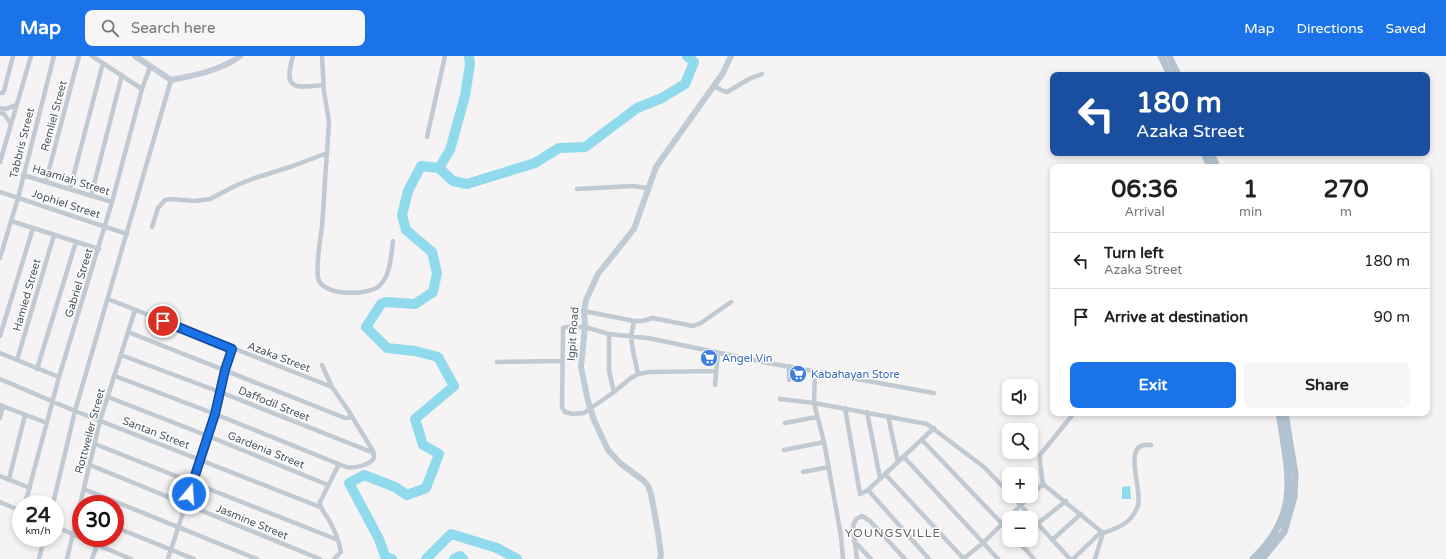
<!DOCTYPE html>
<html lang="en">
<head>
<meta charset="utf-8">
<style>
  :root { --surface:#fff; --page:#f6f6f6; --text:#222; --muted:#767676; --line:#e0e0e0; --accent:#1a73e8 }
  body { margin:0; font-family:"Varela Round",sans-serif; background:var(--page); color:var(--text); height:100vh; display:flex; flex-direction:column; font-size:15px; white-space:nowrap }
  * { box-sizing:border-box; margin:0 }
  p { font-size:13px; color:var(--muted) }
  .icon { flex:none; width:22px; height:22px; fill:none; stroke:currentColor; stroke-width:2; stroke-linecap:round; stroke-linejoin:round }
  .map { position:relative; flex:1; overflow:hidden }
  .side { position:absolute; left:1050px; top:108px; width:380px; height:252px; display:flex; flex-direction:column; background:var(--surface); border-radius:8px; box-shadow:0 2px 6px #0003 }
  .side>* { flex:none }
  .top-card { position:absolute; left:1050px; top:16px; width:380px; height:84px; border-radius:8px; box-shadow:0 2px 6px #0003; background:#1a4fa0; color:#fff; overflow:hidden }
  .tools { position:absolute; left:1002px; top:323px; display:grid; gap:8px }
  .tools a { display:grid; place-items:center; width:36px; height:36px; border-radius:8px; background:var(--surface); box-shadow:0 2px 6px #0003; font-size:20px }
  .speed { position:absolute; left:12px; top:439px; display:flex; gap:8px; font-size:20px; font-weight:700; text-align:center }
  .speed>* { display:grid; place-content:center; width:52px; height:52px; border-radius:50%; background:var(--surface); box-shadow:0 2px 6px #0003; line-height:1 }
  .speed small { font-size:10px; font-weight:400 }
  .speed .limit { border:6px solid #d22; background:#fff; color:#111 }
  .pin { position:absolute; display:grid; place-items:center; width:34px; height:34px; color:#fff; margin:-17px; border:2px solid #fff; border-radius:50%; box-shadow:0 1px 4px #0007 }
  .me { position:absolute; width:44px; margin:-22px; rotate:18deg; stroke-linejoin:round; filter:drop-shadow(0 0 3px #0008) }
  .turn { display:flex; align-items:center; gap:14px; height:84px; padding:0 20px; font-size:18px }
  .turn .icon { width:52px; height:52px; stroke-width:2.5 }
  .turn b { display:block; font-size:28px; line-height:34px }
  .eta { display:flex; justify-content:space-evenly; align-items:center; height:68px; text-align:center }
  .eta b { font-size:24px; font-weight:700; line-height:28px }
  .button { display:flex; gap:8px; margin-top:auto; padding:8px 20px }
  .button a { flex:1; height:46px; border-radius:8px; background:var(--accent); color:#fff; font-size:16px; font-weight:700; line-height:46px; text-align:center }
  .button a+a { background:var(--page); color:var(--text) }
  ul { padding:0; list-style:none }
  li { display:flex; align-items:center; gap:12px; height:56px; padding:0 20px; border-top:1px solid var(--line) }
  li div { flex:1 }
  li b { display:block; font-size:15px }
  li em { font-style:normal }
  header { display:flex; align-items:center; gap:24px; box-sizing:border-box; height:56px; padding:0 20px; background:var(--accent); color:#fff }
  header strong { font-size:19px }
  nav { display:flex; gap:22px; margin-inline-start:auto; font-size:14px }
  .search { width:280px; height:36px; background:var(--page); display:flex; align-items:center; gap:10px; box-sizing:border-box; padding:0 14px; border-radius:8px; color:var(--muted); font-size:15px }
  .map>svg:first-child { display:block }
</style>
</head>
<body>
<header>
<strong>Map</strong>
<div class="search"><svg class="icon" aria-label="search" viewBox="0 0 24 24"><circle cx="10" cy="10" r="6"/><path d="M15 15l6 6"/></svg>Search here</div>
<nav><a>Map</a><a>Directions</a><a>Saved</a></nav>
</header>
<div class="map">
<svg width="1446" height="503" viewBox="0 0 1446 503">
  <rect width="100%" height="100%" fill="#f5f3f3"/>
  <path fill="#90daee" d="M1130 430 1131 443H1122V431Z"/>
  <g fill="none" stroke-linecap="round" stroke-linejoin="round">
    <path stroke="#90daee" stroke-width="10" d="M439 112 450 94 465 40 470 8 469 0
      M392 503 385 500 379 483 349 427 364 419 395 431 407 439 426 432 439 398 423 389 415 363 454 330 438 301 415 295 387 292 366 271 381 248 385 246 415 248 433 236 437 217 432 196 406 174 402 159 408 135 421 110 439 112 453 125 467 128 535 107 559 92 585 91 637 52 662 42 685 28 694 6 687 0
      M426 503 451 478 497 492 517 503
      M454 503 460 500 463 503"/>
    <path stroke="#c1cad2" stroke-width="4.5" d="M92 0 142 33
      M293 0C283 34 294 32 323 29
      M714 30 723 35 727 36 749 23 762 18
      M0 37H3L4 35 13 0
      M0 52 5 53 17 49
      M0 57 4 58 11 68
      M427 81 445 0
      M327 97C325 121 324 146 322 170 320 186 316 206 318 222 322 241 370 240 380 229 391 218 391 199 393 185
      M0 106 31 0
      M23 119 112 146
      M46 125 79 0
      M70 133 103 7
      M577 133 633 130 647 132
      M0 136 127 178
      M91 140 122 19
      M11 165 99 193
      M152 171 158 152 165 144 170 143 195 145 210 143 237 129 255 122 293 110 327 97 329 66 324 35 322 0
      M0 202 18 142 54 0
      M108 243 332 331
      M584 255 634 265 631 281 633 295 638 318
      M634 265H642L653 262 693 270 701 267 731 246
      M128 276 345 362 352 361
      M609 278V315L614 336
      M0 280 33 172
      M0 297 59 321
      M121 299 220 336 374 397
      M17 304 54 179
      M497 306 562 305
      M37 313 76 186
      M715 315 649 316 638 318 631 322 614 336 584 357 573 358 565 356 562 351 563 272 566 271H585L609 278 648 282 768 307 934 337
      M815 315 814 347 824 386 841 480 843 503
      M115 320 215 358 346 411C354 413 370 409 374 402L373 395 348 354 332 331 322 309
      M0 323 75 355 320 451
      M789 324V310
      M715 329 718 297
      M108 341 208 380 328 429
      M780 343 814 347 927 368 984 411 1009 437
      M0 349 47 367
      M845 352 860 438 868 434 934 372
      M867 356 880 422
      M888 360 898 406
      M0 362 3 350
      M785 367 817 361
      M922 384 1009 475
      M95 388 338 484
      M784 394 824 386
      M904 401 998 503
      M90 409 320 503
      M803 416 829 411
      M885 418 964 503
      M0 420 30 432
      M9 423 25 359
      M1043 428 1040 406V399L1074 357
      M84 433 257 503
      M868 434 929 503
      M1031 439 1043 428 1103 477 1095 503
      M1012 440 1070 503
      M0 446 21 455
      M25 448 59 321 112 146 142 33 150 11
      M53 448 75 355 171 24
      M1037 468 1066 445
      M55 470 81 482
      M115 471 194 503
      M1103 477C1119 472 1133 466 1138 449 1143 434 1120 384 1151 389
      M81 482 131 503
      M1017 484 1034 503
      M1052 484 1081 458
      M854 485 871 503
      M39 503 44 482
      M67 503 100 365 135 254
      M92 503 97 489
      M168 503 215 358 225 314 232 293
      M334 503 341 496C339 486 335 475 330 466 327 459 320 454 320 446L339 408
      M857 503 853 470 856 463 862 460 870 465 905 503
      M963 503 983 487 1030 440
      M1073 503 1101 476"/>
    <path stroke="#c1cbd6" stroke-width="6" d="M135 0 171 24C192 20 223 14 240 0
      M660 503 661 499 658 476 651 438 648 430 644 425 620 407 608 394 594 364 588 345 581 311 585 271 584 255 586 244 598 218 634 173 656 111 723 17 731 0"/>
    <path stroke="#b3c2d1" stroke-width="7" d="M1161 0 1170 19
      M1169 0 1178 19
      M1204 97 1210 111
      M1211 97 1217 111
      M1253 503C1302 456 1288 417 1279 357
      M1262 503 1284 476 1294 441 1295 418 1285 357"/>
  </g>
  <g fill="none" stroke-linecap="round" stroke-linejoin="round">
    <defs>
      <path id="route" d="M163 265 232 293 225 314 215 358 189 438"/>
    </defs>
    <use href="#route" stroke="#114b97" stroke-width="10"/>
    <use href="#route" stroke="#1a73e8" stroke-width="7"/>
  </g>
  <defs>
    <symbol id="supermarket-disc" viewBox="-11 -11 22 22"><circle r="9.5" fill="#3f7fe0" stroke="#fff"/><path d="M-6-5.5h2.5l.6 2H6L4.5 2H-2.5L-4.4-4H-6ZM-1.5 3.2a1.3 1.3 0 1 0 .1 0ZM3 3.2a1.3 1.3 0 1 0 .1 0Z" fill="#fff"/></symbol>
  </defs>
  <g fill-rule="evenodd">
    <use href="#supermarket-disc" x="699" y="292" width="20" height="20"/>
    <use href="#supermarket-disc" x="788" y="308" width="20" height="20"/>
  </g>
  <g text-anchor="middle" dominant-baseline="central" stroke-width="3" stroke-linejoin="round" paint-order="stroke">
    <g font-size="11" fill="#4a5661" stroke="#fff">
      <text transform="translate(54 60) rotate(-75)">Remliel Street</text>
      <text transform="translate(22 87) rotate(-76)">Tabbris Street</text>
      <text transform="translate(71 124) rotate(17)">Haamiah Street</text>
      <text transform="translate(66 148) rotate(18)">Jophiel Street</text>
      <text transform="translate(79 227) rotate(-73)">Gabriel Street</text>
      <text transform="translate(27 239) rotate(-74)">Hamied Street</text>
      <text transform="translate(573 278) rotate(-86)">Igpit Road</text>
      <text transform="translate(279 301) rotate(21)">Azaka Street</text>
      <text transform="translate(274 348) rotate(22)">Daffodil Street</text>
      <text transform="translate(90 375) rotate(-75)">Rottweiler Street</text>
      <text transform="translate(156 377) rotate(21)">Santan Street</text>
      <text transform="translate(266 394) rotate(22)">Gardenia Street</text>
      <text transform="translate(252 466) rotate(22)">Jasmine Street</text>
    </g>
    <g font-size="11" fill="#366cbe" stroke="#fff" text-anchor="start">
      <text x="722" y="302">Angel Vin</text>
      <text x="811" y="318">Kabahayan Store</text>
    </g>
    <g font-size="12" letter-spacing="1" fill="#5f6368" stroke="#fff">
      <text x="893" y="477">YOUNGSVILLE</text>
    </g>
  </g>
</svg>
<div class="tools">
<a><svg class="icon" aria-label="sound" viewBox="0 0 24 24"><path d="M4 9h4l5-4v14l-5-4H4zM17 9q2 3 0 6"/></svg></a>
<a><svg class="icon" aria-label="search" viewBox="0 0 24 24"><circle cx="10" cy="10" r="6"/><path d="M15 15l6 6"/></svg></a>
<a>+</a>
<a>−</a>
</div>
<div class="speed"><div>24<small>km/h</small></div><div class="limit">30</div></div>
<div class="pin" style="left:163px;top:265px;background:#d93025"><svg class="icon" aria-label="arrive" viewBox="0 0 24 24"><path d="M6 21V4h12l-3 4 3 4H6"/></svg></div>
<svg class="me" style="left:189px;top:438px" viewBox="-20 -20 40 40"><circle r="17" fill="#1a73e8" stroke="#fff" stroke-width="3"/><path d="M0-11L8 9 0 5-8 9z" fill="#fff"/></svg>
<div class="top-card">
<div class="turn"><svg class="icon" aria-label="left" viewBox="0 0 24 24"><path d="M17 20v-9H6M10 6l-5 5 5 5"/></svg><div><b>180 m</b>Azaka Street</div></div>
</div>
<section class="side">
<div class="eta">
<div><b>06:36</b><p>Arrival</p></div>
<div><b>1</b><p>min</p></div>
<div><b>270</b><p>m</p></div>
</div>
<ul>
<li><svg class="icon" aria-label="left" viewBox="0 0 24 24"><path d="M17 20v-9H6M10 6l-5 5 5 5"/></svg><div><b>Turn left</b><p>Azaka Street</p></div><em>180 m</em></li>
<li><svg class="icon" aria-label="arrive" viewBox="0 0 24 24"><path d="M6 21V4h12l-3 4 3 4H6"/></svg><div><b>Arrive at destination</b></div><em>90 m</em></li>
</ul>
<div class="button"><a>Exit</a><a>Share</a></div>
</section>
</div>
</body>
</html>
